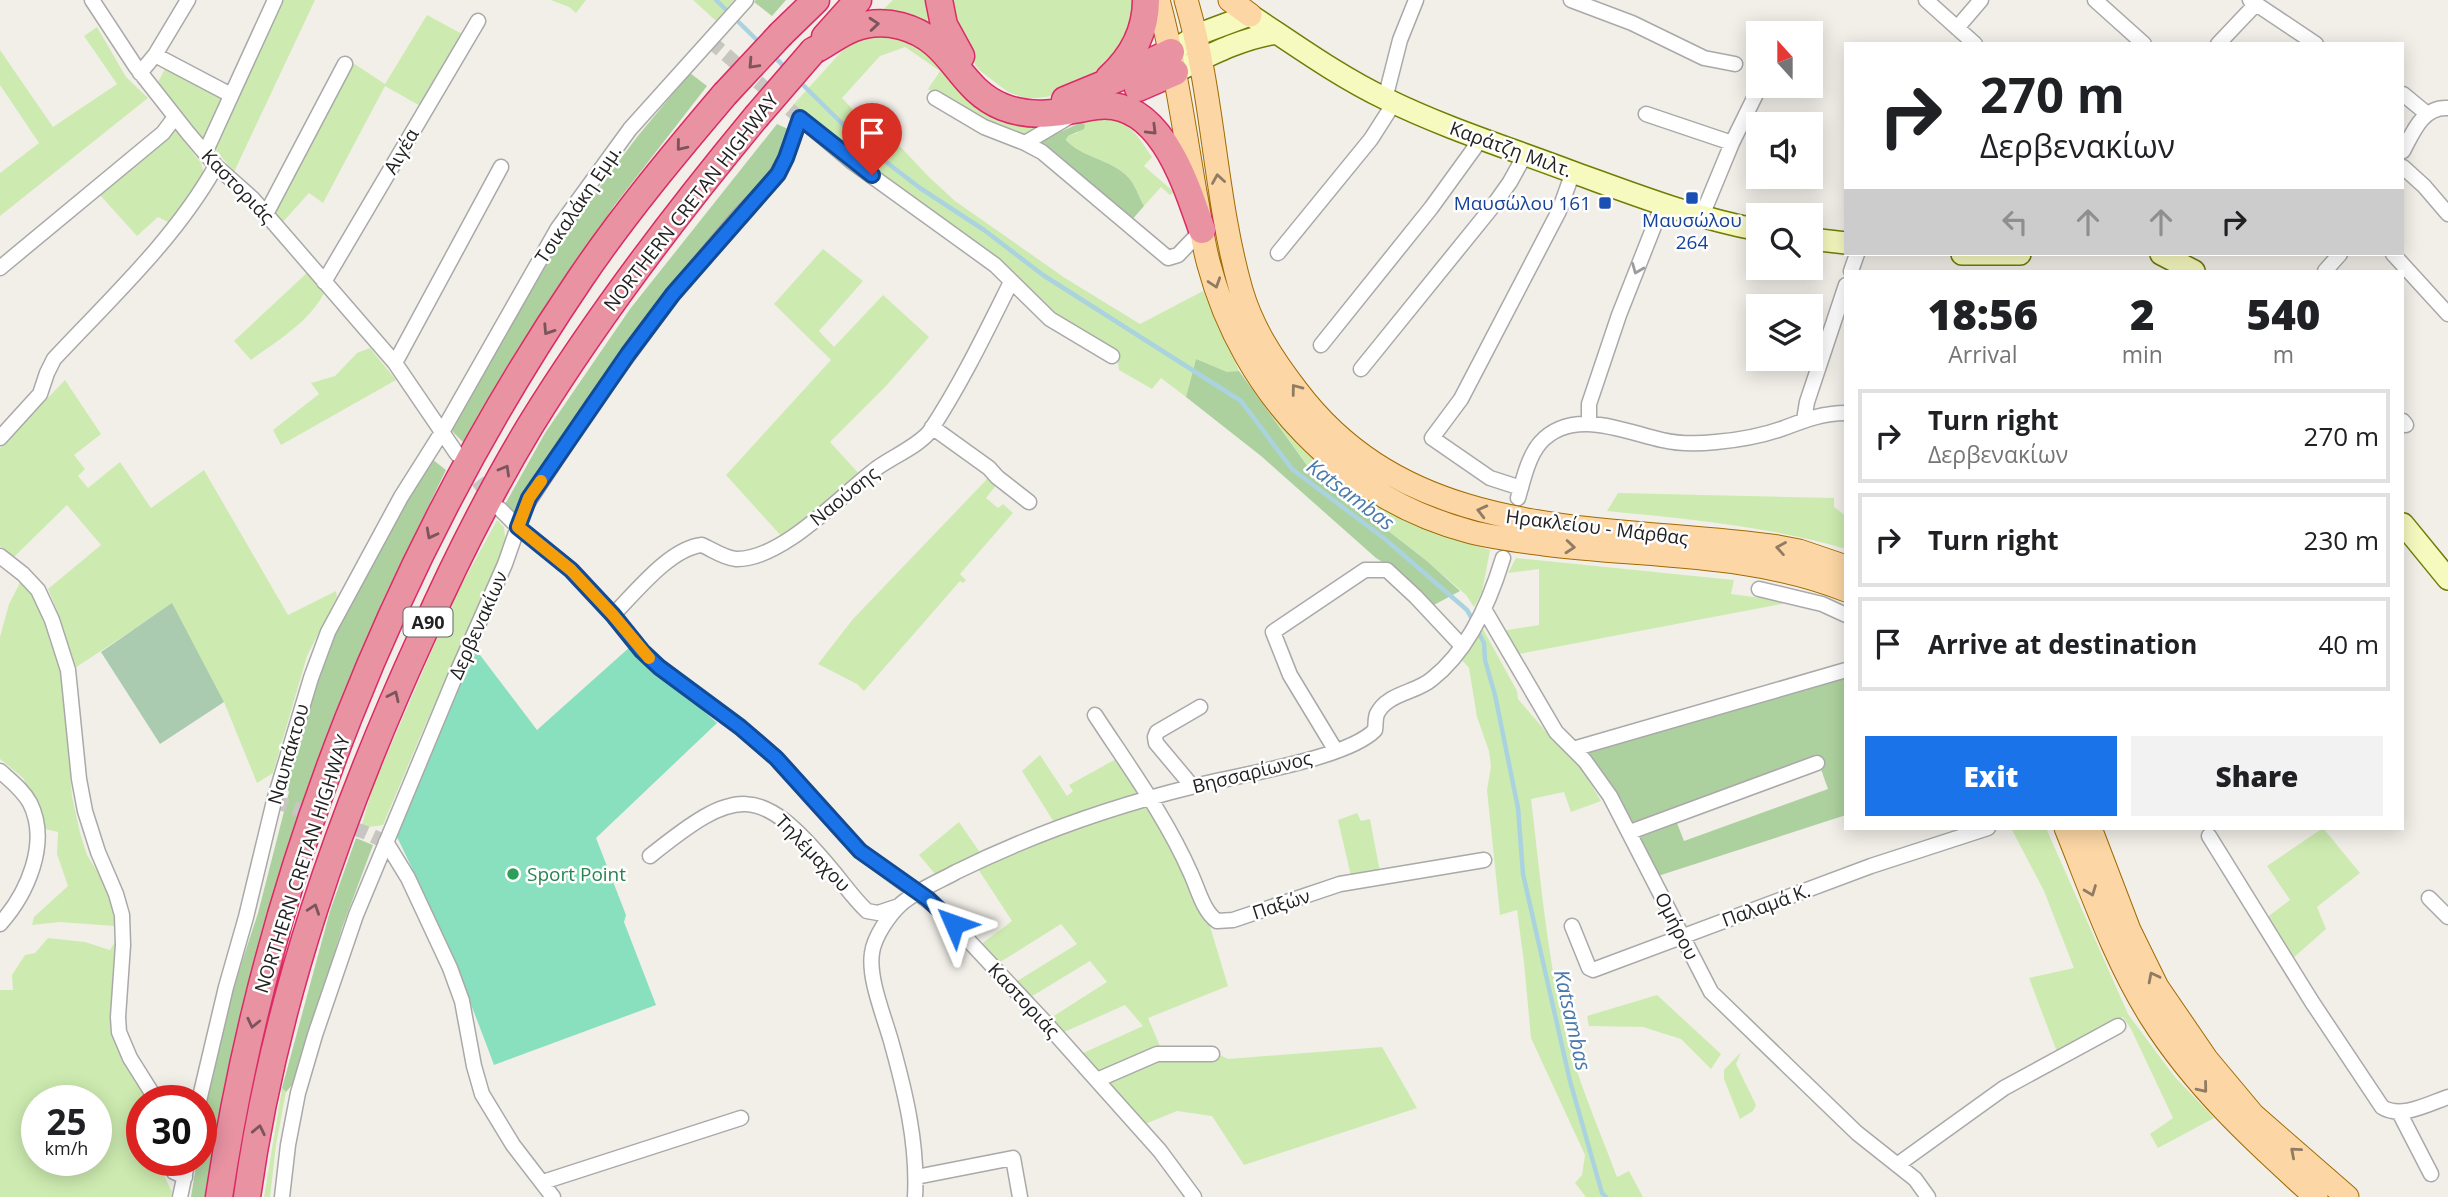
<!DOCTYPE html>
<html lang="en">
<head>
<meta charset="utf-8">
<style>
  :root { --surface:#fff; --page:#f2f2f2; --text:#202124; --muted:#757577; --line:#e0e0e0; --accent:#1a73e8 }
  body { margin:0; font-family:"Open Sans",sans-serif; background:var(--page); color:var(--text); height:100vh; display:flex; flex-direction:column; font-size:26px; white-space:nowrap }
  * { box-sizing:border-box; margin:0 }
  p { font-size:23px; color:var(--muted) }
  .icon { flex:none; width:38px; height:38px; fill:none; stroke:currentColor; stroke-width:2; stroke-linecap:round; stroke-linejoin:round }
  .map { position:relative; flex:1; overflow:hidden }
  .side { position:absolute; left:1844px; top:270px; width:560px; height:560px; display:flex; flex-direction:column; background:var(--surface); border-radius:0px; box-shadow:0 4px 18px #0003 }
  .side>* { flex:none }
  .hud { position:absolute; left:1844px; top:42px; width:560px; height:214px; border-radius:0px; box-shadow:0 4px 18px #0003; background:#fff; color:var(--text); overflow:hidden }
  .needle { width:46px; rotate:339deg }
  .buttons { position:absolute; left:1746px; top:21px; display:grid; gap:14px }
  .buttons a { display:grid; place-items:center; width:77px; height:77px; border-radius:0px; background:var(--surface); box-shadow:0 4px 18px #0003; font-size:35px }
  .speed { position:absolute; left:21px; top:1085px; display:flex; gap:14px; font-size:35px; font-weight:700; text-align:center }
  .speed>* { display:grid; place-content:center; width:91px; height:91px; border-radius:50%; background:var(--surface); box-shadow:0 4px 18px #0003; line-height:1 }
  .speed small { font-size:18px; font-weight:400 }
  .speed .limit { border:10px solid #d22; background:#fff; color:#111 }
  .pin { position:absolute; display:grid; place-items:center; width:60px; height:60px; color:#fff; margin:-72px -30px; border-radius:50% 50% 50% 0; rotate:-45deg; box-shadow:0 0 7px #0007 }
  .pin .icon { rotate:45deg }
  .me { position:absolute; width:77px; margin:-38px; rotate:313deg; stroke-linejoin:round; filter:drop-shadow(0 0 5px #0008) }
  .turn { display:flex; align-items:center; gap:24px; height:147px; padding:0 21px; font-size:32px }
  .turn .icon { width:91px; height:91px; stroke-width:2.5 }
  .turn b { display:block; font-size:49px; line-height:60px }
  .lanes { display:flex; align-items:center; height:66px; padding:0 21px; background:#0003; justify-content:center; gap:35px; direction:ltr }
  .lanes .off { opacity:.35 }
  .eta { display:flex; justify-content:space-evenly; align-items:center; height:119px; text-align:center }
  .eta b { font-size:42px; font-weight:800; line-height:49px }
  .cta { display:flex; gap:14px; margin-top:auto; padding:14px 21px }
  .cta a { flex:1; height:80px; border-radius:0px; background:var(--accent); color:#fff; font-size:28px; font-weight:800; line-height:80px; text-align:center }
  .cta a+a { background:var(--page); color:var(--text) }
  ul { padding:0; list-style:none }
  li { display:flex; align-items:center; gap:21px; height:94px; margin:0 14px 10px; padding:0 7px; border:4px solid var(--line); border-radius:0px }
  li div { flex:1 }
  li b { display:block; font-size:26px }
  li em { font-style:normal }
  .map>svg:first-child { display:block }
</style>
</head>
<body>
<div class="map">
<svg width="2448" height="1197" viewBox="0 0 2448 1197">
  <rect width="100%" height="100%" fill="#f2efe9"/>
  <path fill="#cdebb0" fill-rule="evenodd" d="M281 0H315L234 172 213 147Z
    M551 0H586L576 13 569 7Z
    M693 0H734L716 21Z
    M893 0H931L941 36 877 15Z
    M947 0H1137L1132 28 1103 70 1075 87 1047 97 1036 98H1025L1008 92 979 70 963 47Z
    M427 15 464 35 422 107 385 86 323 203 309 193 281 224 273 211 350 61 385 84Z
    M97 27 126 77 148 98 0 216V173L39 143 0 85V50L53 127 117 84 84 36Z
    M866 35H901L1045 126 1025 136 964 113 928 89 940 71 905 47 880 56 842 98 861 118 878 123 929 177 955 201 1065 278 1140 324 1203 291 1239 371 1227 373 1196 359 1186 397 1161 378 1152 389 1119 370 1117 357 1069 329 847 152 793 105 843 50Z
    M166 67 227 98 204 140 158 82Z
    M1099 118C1130 119 1136 134 1152 157L1144 166 1174 192 1170 195 1161 187 1144 206C1139 197 1135 184 1128 177 1111 159 1082 158 1066 140L1068 136 1077 133 1085 125 1082 122Z
    M173 127 201 163 204 174 190 198 168 222 158 217 137 236 99 194Z
    M823 249 863 281 819 331 834 347 883 295 929 337 886 386 830 442 862 477 782 537 726 475 831 360 774 304Z
    M309 271 325 291C311 321 277 341 251 360L234 341Z
    M370 348 396 380 281 445 273 430 319 394 311 383 335 376 357 353Z
    M65 380 101 434 74 455 85 469 78 476 88 488 120 462 151 508 204 470 288 615 336 591 337 597 307 656 273 773 257 783 224 702 172 604 75 668 58 613 48 589 101 545 67 505 14 557 0 546V448Z
    M1269 412C1293 439 1318 467 1347 487 1390 518 1440 535 1490 550L1482 592 1474 607 1466 595 1427 561 1311 471Z
    M990 476 998 483 986 498 998 508 1003 504 1013 513 960 574 966 580 963 583 960 581 864 691 857 684 818 664 853 619Z
    M1618 493 1834 498V507L1846 516V549C1768 526 1687 519 1607 511Z
    M497 520 504 527 506 548 423 730 383 825 361 828 372 789 455 597Z
    M1516 558 1734 580 1731 594 1792 602 1514 655 1502 631 1539 625V569L1508 573Z
    M22 579 31 586 58 652 66 703V730L72 796 80 833 87 855 109 890 118 923 113 1002 152 1101H142V1160H160L159 1165 172 1192 171 1197H0V990H13L12 975 25 955 35 953 48 938 85 942 110 950 116 940 114 926 60 922 32 925 34 917 68 886 57 854 58 832 45 829 35 800 23 778 0 759V637L9 604ZM37 1101H96V1160H37Z
    M1483 629 1517 691 1518 699 1554 741 1582 769 1601 801 1571 812 1564 792 1531 799C1540 873 1546 948 1563 1021 1575 1075 1598 1126 1617 1177L1629 1171 1643 1197H1586L1575 1183 1582 1175 1585 1155 1531 1038 1524 963 1517 910 1500 915 1487 790 1491 766 1489 751 1477 717 1469 668 1460 658Z
    M1040 755 1067 796 1073 791 1069 785 1116 759 1138 791V795L1055 824 1022 771Z
    M1140 807H1146L1151 810 1173 850 1209 923 1228 986 1148 1018 1160 1046 1099 1074 1081 1054 1143 1026 1125 1005 1062 1033 1049 1019 1107 982 1090 961 1029 998 1014 983 1077 944 1061 924 997 964 980 945 1012 921 978 869 1061 835Z
    M1357 813 1361 821 1370 819 1380 872 1351 876 1338 820Z
    M959 822 981 854 936 875 919 855Z
    M2011 828H2046L2128 1014 2174 1076 2214 1118 2158 1148 2150 1134 2173 1118 2131 1029 2123 1017 2057 1052 2029 978 2074 968 2044 891Z
    M2323 828 2360 873 2317 907 2326 929 2292 959 2266 918 2290 900 2267 866Z
    M1657 995 1721 1054 1711 1069 1681 1039 1643 1027 1589 1026 1587 1016Z
    M1382 1047 1417 1108 1244 1165 1212 1116 1177 1111 1145 1124 1108 1082 1157 1059 1220 1055 1228 1059Z
    M1741 1052 1736 1064 1756 1105 1753 1111 1740 1119 1724 1079V1070Z
    M282 1088 286 1092 276 1145 270 1197H264Z"/>
  <path fill="#add19e" d="M756 0H786L772 16 754 2Z
    M690 73 707 86 614 206 465 444 450 429 566 232 637 137Z
    M1082 122 1085 125 1084 129 1068 136 1066 140C1082 158 1111 159 1128 177 1135 184 1139 197 1144 206L1131 221 1096 187 1036 143Z
    M777 124 788 129 780 154 754 193 528 495 513 513 504 506 545 433 630 309Z
    M1196 359 1227 372 1239 371 1311 471 1427 561 1460 591 1432 606 1398 572 1376 558 1261 456 1186 397Z
    M432 459 446 470 382 602 314 770 291 839 263 929 242 1014 205 1197H191L197 1160H201L202 1110 231 995 258 913 289 792 286 786C297 745 307 702 323 663 351 591 392 525 432 459Z
    M1846 674V815L1658 876 1638 838 1677 823 1684 841 1828 789 1818 761 1632 825 1585 751Z
    M356 838 373 845 342 928 296 1080 286 1092 282 1088 330 911Z"/>
  <path fill="#aacbaf" d="M172 603 224 702 160 744 101 652Z"/>
  <path fill="#88e0be" d="M631 646 717 723 596 838 626 915 624 922 656 1005 494 1065C465 986 433 910 396 835L474 647 537 730Z"/>
  <g fill="none" stroke-linecap="round" stroke-linejoin="round">
    <path stroke="#aad3df" stroke-width="4.5" d="M716 0 761 44
      M772 55 786 68
      M800 82 864 145 920 188 984 230 1043 275 1241 401 1292 469 1385 539 1467 610 1474 622
      M1477 630 1484 643 1485 660 1495 695 1518 808 1523 874 1570 1081 1602 1193 1606 1197"/>
    <path stroke="#c8c6c1" stroke-width="14" stroke-dasharray="14 7" stroke-linecap="butt" d="M710 41 800 118
      M465 464 492 500
      M274 801 364 832 386 842"/>
    <defs>
      <path id="street" d="M92 0 136 67 188 133 216 166 253 199 395 363 457 454
        M1571 0 1632 23 1704 58 1735 64
        M1926 0 1975 44
        M2095 0 2144 44
        M2250 0 2316 44
        M1957 28 1981 0
        M2218 44 2256 4
        M155 55 231 95
        M140 73 155 55 188 0
        M2403 94 2426 113
        M935 98 984 127 1025 143 1042 152 1168 258 1178 255 1202 230
        M1385 99 1400 40 1416 0
        M1646 114 1732 143
        M1025 143 1069 117
        M2403 151C2413 132 2423 106 2448 108
        M205 153 275 0
        M2403 167 2424 186 2448 214
        M266 214 345 64
        M1701 218 1732 143 1760 86
        M1278 253 1371 139 1394 103
        M2393 254 2448 314
        M0 268 163 133 175 117
        M1851 271 1857 254
        M2325 271 2340 254
        M324 282 478 21
        M1321 345 1431 208 1481 139
        M395 363 501 167
        M1361 369 1493 206 1510 182 1525 155
        M1804 420 1807 402 1846 285
        M2403 421 2406 425
        M1589 424V404L1619 315 1662 206
        M932 427 989 468 997 477 1029 502
        M0 438 40 394 47 373 54 359C111 298 175 239 216 166
        M1521 488 1490 478 1432 438 1461 399 1559 211 1573 172
        M1518 498C1523 481 1528 457 1540 443 1572 407 1625 432 1662 440 1679 444 1698 444 1716 442 1739 440 1762 436 1784 428 1805 420 1823 413 1846 413
        M500 509 518 527 571 570 613 615 642 651 659 667 740 727 776 758 860 851 939 909 1043 1020 1160 1151 1194 1197
        M0 556 23 574 38 590 52 620 68 670 79 779 85 811 98 852 116 894 122 915 123 945 118 1017 119 1032 130 1058 157 1101
        M1759 589 1822 604 1846 615
        M1484 609 1556 732 1585 761 1610 796 1711 992 1857 1133 1915 1179 1928 1197
        M613 615C635 593 670 548 702 545 713 550 724 558 736 559 783 560 842 494 877 468 892 457 920 445 930 431 961 384 986 332 1011 282
        M1095 715C1129 767 1166 817 1191 874 1198 889 1203 911 1217 921L1233 920 1340 884 1484 860
        M1573 749 1846 670
        M1336 751 1290 675 1273 632 1365 570H1387L1416 597 1461 645
        M0 771C11 781 23 790 30 803 50 843 27 894 0 924
        M1192 786 1156 743 1155 737 1157 732 1200 707
        M1630 832 1817 763
        M2209 836 2312 1002 2382 1107C2401 1119 2428 1104 2448 1097
        M386 842 408 878 450 968 462 1001 474 1066 482 1094 513 1145 553 1197
        M650 856C736 787 759 782 832 870 843 883 854 899 867 911L878 913 899 906
        M2429 898 2448 917
        M1572 926 1589 968 1593 970 1871 866 1988 828
        M1097 1080 1157 1054H1212
        M199 1101 226 987 246 917 274 801 311 678 328 632 401 497 442 432 558 228 630 129 746 0
        M2399 1112 2431 1174
        M171 1160 174 1172 185 1177
        M1897 1165 2004 1088 2118 1026
        M916 1177 1013 1158 1020 1197
        M543 1182 741 1118
        M180 1197 188 1160
        M282 1197 288 1145 298 1093 315 1035 356 915 455 677 505 564 525 507 592 405 673 294 737 218 773 180 786 158 800 118 851 161 995 265 1050 319 1112 356
        M915 1197C918 1144 905 1091 891 1041 884 1016 868 978 872 953 874 937 889 915 901 904 917 890 938 882 956 872 1031 835 1113 806 1195 786 1237 775 1347 759 1375 730 1376 724 1375 719 1377 714 1387 693 1416 693 1432 679 1469 650 1490 601 1503 558"/>
      <path id="secondary" d="M1171 52 1199 34 1250 15C1294 44 1338 76 1386 99 1447 129 1512 149 1575 173 1636 195 1695 218 1759 230
        M1175 72C1208 56 1241 38 1277 33
        M1811 239 1846 243
        M1962 254H2020
        M2161 254 2194 271
        M2403 524 2448 579"/>
      <path id="primary" d="M1158 0C1175 63 1184 128 1195 192 1200 216 1202 241 1209 265 1243 392 1342 498 1471 532 1495 538 1520 541 1544 544 1645 557 1751 552 1846 590
        M1186 0C1214 95 1214 195 1241 290 1252 328 1273 360 1297 391 1414 546 1607 523 1778 547L1799 551 1846 567
        M1230 0 1250 15
        M2066 828C2092 892 2114 958 2151 1017 2195 1087 2255 1142 2316 1197
        M2090 828 2129 930 2157 987 2207 1060 2253 1115 2347 1197"/>
      <path id="highway" d="M939 0 944 25 961 56
        M781 34 816 0
        M825 37 858 0
        M813 51C827 44 840 33 854 28 870 22 886 22 901 26 954 40 956 88 1003 107 1036 120 1065 111 1097 106 1160 98 1186 184 1202 230
        M1109 78C1132 57 1146 31 1146 0
        M1138 88 1175 72
        M1065 100 1116 79 1171 52
        M219 1197C268 870 395 552 580 279 624 214 674 154 725 94
        M247 1197C274 1002 340 815 422 636 454 564 489 494 530 426 597 317 674 216 756 117"/>
    </defs>
    <use href="#street" stroke="#a9a9a9" stroke-width="17"/>
    <use href="#secondary" stroke="#707d05" stroke-width="24"/>
    <use href="#primary" stroke="#a06b00" stroke-width="25"/>
    <use href="#highway" stroke="#dc2a67" stroke-width="29"/>
    <use href="#street" stroke="#fff" stroke-width="14"/>
    <use href="#secondary" stroke="#f7fabf" stroke-width="21"/>
    <use href="#primary" stroke="#fcd6a4" stroke-width="23"/>
    <use href="#highway" stroke="#e892a2" stroke-width="26"/>
    <defs>
      <path id="highway-bridge" d="M725 94 781 34
        M756 117 813 51"/>
    </defs>
    <use href="#highway-bridge" stroke="#dc2a67" stroke-width="29" stroke-linecap="butt"/>
    <use href="#highway-bridge" stroke="#e892a2" stroke-width="26"/>
  </g>
  <defs><path id="oneway-chevron" d="M-2-3.5L2.5 0L-2 3.5" fill="none" stroke-width="1.6" stroke-linecap="round" stroke-linejoin="round" transform="scale(1.75)"/></defs>
  <g stroke="#7b545c">
    <use href="#oneway-chevron" transform="translate(874 24) rotate(-5)"/>
    <use href="#oneway-chevron" transform="translate(753 64) rotate(133)"/>
    <use href="#oneway-chevron" transform="translate(1152 130) rotate(45)"/>
    <use href="#oneway-chevron" transform="translate(681 146) rotate(129)"/>
    <use href="#oneway-chevron" transform="translate(548 330) rotate(123)"/>
    <use href="#oneway-chevron" transform="translate(505 470) rotate(-60)"/>
    <use href="#oneway-chevron" transform="translate(431 534) rotate(118)"/>
    <use href="#oneway-chevron" transform="translate(394 696) rotate(-65)"/>
    <use href="#oneway-chevron" transform="translate(314 909) rotate(-71)"/>
    <use href="#oneway-chevron" transform="translate(253 1023) rotate(103)"/>
    <use href="#oneway-chevron" transform="translate(259 1130) rotate(-78)"/>
  </g>
  <g stroke="#8f7c63">
    <use href="#oneway-chevron" transform="translate(1218 179) rotate(-99)"/>
    <use href="#oneway-chevron" transform="translate(1215 283) rotate(72)"/>
    <use href="#oneway-chevron" transform="translate(1296 389) rotate(-127)"/>
    <use href="#oneway-chevron" transform="translate(1482 511) rotate(-166)"/>
    <use href="#oneway-chevron" transform="translate(1570 547) rotate(5)"/>
    <use href="#oneway-chevron" transform="translate(1781 548) rotate(-170)"/>
    <use href="#oneway-chevron" transform="translate(2091 891) rotate(69)"/>
    <use href="#oneway-chevron" transform="translate(2153 977) rotate(-117)"/>
    <use href="#oneway-chevron" transform="translate(2203 1088) rotate(51)"/>
    <use href="#oneway-chevron" transform="translate(2295 1152) rotate(-139)"/>
  </g>
  <use stroke="#9c9c9c" href="#oneway-chevron" transform="translate(1637 269) rotate(112)"/>
  <g fill="none" stroke-linecap="round" stroke-linejoin="round">
    <defs>
      <path id="route" d="M872 175 800 118 786 158 778 174 673 294 628 354 529 498 518 527 571 570 613 615 642 651 659 667 740 727 776 758 860 851 928 899 954 924"/>
    </defs>
    <use href="#route" stroke="#114b97" stroke-width="18"/>
    <use href="#route" stroke="#1a73e8" stroke-width="12"/>
    <path stroke="#f59e0b" stroke-width="12" d="M541 481 529 498 518 527 571 570 613 615 649 658"/>
  </g>
  <g fill="#1a4fb4" stroke="#fff" stroke-width="2.5">
    <rect x="1685" y="191" width="14" height="14" rx="3.5"/>
    <rect x="1598" y="196" width="14" height="14" rx="3.5"/>
  </g>
  <circle fill="#2e9e5b" stroke="#fff" stroke-width="2.5" cx="513" cy="874" r="7"/>
  <g text-anchor="middle" dominant-baseline="central" stroke-width="5" stroke-linejoin="round" paint-order="stroke">
    <rect fill="#fff" stroke="#646464" stroke-width="2" x="403.5" y="607.5" width="49" height="29" rx="5"/>
    <g font-size="18" font-weight="bold" fill="#222">
      <text x="428" y="622">Α90</text>
    </g>
    <g font-size="19" fill="#222" stroke="#fff">
      <text transform="translate(1511 149) rotate(20)">Καράτζη Μιλτ.</text>
      <text transform="translate(401 151) rotate(-60)">Αιγέα</text>
      <text transform="translate(238 186) rotate(46)">Καστοριάς</text>
      <text transform="translate(691 202) rotate(-52)">NORTHERN CRETAN HIGHWAY</text>
      <text transform="translate(578 204) rotate(-56)">Τσικαλάκη Εμμ.</text>
      <text transform="translate(844 496) rotate(-39)">Ναούσης</text>
      <text transform="translate(1597 527) rotate(7)">Ηρακλείου - Μάρθας</text>
      <text transform="translate(478 625) rotate(-66)">Δερβενακίων</text>
      <text transform="translate(288 754) rotate(-74)">Ναυπάκτου</text>
      <text transform="translate(1252 772) rotate(-14)">Βησσαρίωνος</text>
      <text transform="translate(813 853) rotate(46)">Τηλέμαχου</text>
      <text transform="translate(302 864) rotate(-72)">NORTHERN CRETAN HIGHWAY</text>
      <text transform="translate(1281 904) rotate(-18)">Παξών</text>
      <text transform="translate(1766 905) rotate(-20)">Παλαμά Κ.</text>
      <text transform="translate(1677 926) rotate(63)">Ομήρου</text>
      <text transform="translate(1024 1000) rotate(47)">Καστοριάς</text>
    </g>
    <g font-size="19" fill="#164399" stroke="#fff" text-anchor="end">
      <text x="1591" y="203">Μαυσώλου 161</text>
      <text x="1692" y="220" text-anchor="middle">Μαυσώλου<tspan x="1692" dy="22">264</tspan></text>
    </g>
    <g font-size="19" fill="#27864d" stroke="#fff" text-anchor="start">
      <text x="527" y="874">Sport Point</text>
    </g>
    <g font-size="21" font-style="italic" fill="#4a7aab" stroke="#fff">
      <text transform="translate(1351 494) rotate(37)">Katsambas</text>
      <text transform="translate(1573 1020) rotate(77)">Katsambas</text>
    </g>
  </g>
</svg>
<div class="buttons">
<a><svg class="needle" viewBox="-14 -14 28 28"><path d="M0-13l5 13h-10z" fill="#e53935"/><path d="M0 13l5-13h-10z" fill="#757577"/></svg></a>
<a><svg class="icon" aria-label="sound" viewBox="0 0 24 24"><path d="M4 9h4l5-4v14l-5-4H4zM17 9q2 3 0 6"/></svg></a>
<a><svg class="icon" aria-label="search" viewBox="0 0 24 24"><circle cx="10" cy="10" r="6"/><path d="M15 15l6 6"/></svg></a>
<a><svg class="icon" aria-label="layers" viewBox="0 0 24 24"><path d="M12 4l9 5-9 5-9-5zM3 14l9 5 9-5"/></svg></a>
</div>
<div class="speed"><div>25<small>km/h</small></div><div class="limit">30</div></div>
<div class="pin" style="left:872px;top:175px;background:#d93025"><svg class="icon" aria-label="arrive" viewBox="0 0 24 24"><path d="M6 21V4h12l-3 4 3 4H6"/></svg></div>
<svg class="me" style="left:954px;top:924px" viewBox="-20 -20 40 40"><path d="M0-17L14 15 0 8-14 15z" fill="#1a73e8" stroke="#fff" stroke-width="4"/></svg>
<div class="hud">
<div class="turn"><svg class="icon" aria-label="right" viewBox="0 0 24 24"><path d="M7 20v-9h11M14 6l5 5-5 5"/></svg><div><b>270 m</b>Δερβενακίων</div></div>
<div class="lanes"><svg class="icon off" aria-label="left" viewBox="0 0 24 24"><path d="M17 20v-9H6M10 6l-5 5 5 5"/></svg><svg class="icon off" aria-label="ahead" viewBox="0 0 24 24"><path d="M12 20V5M6 11l6-6 6 6"/></svg><svg class="icon off" aria-label="ahead" viewBox="0 0 24 24"><path d="M12 20V5M6 11l6-6 6 6"/></svg><svg class="icon" aria-label="right" viewBox="0 0 24 24"><path d="M7 20v-9h11M14 6l5 5-5 5"/></svg></div>
</div>
<section class="side">
<div class="eta">
<div><b>18:56</b><p>Arrival</p></div>
<div><b>2</b><p>min</p></div>
<div><b>540</b><p>m</p></div>
</div>
<ul>
<li><svg class="icon" aria-label="right" viewBox="0 0 24 24"><path d="M7 20v-9h11M14 6l5 5-5 5"/></svg><div><b>Turn right</b><p>Δερβενακίων</p></div><em>270 m</em></li>
<li><svg class="icon" aria-label="right" viewBox="0 0 24 24"><path d="M7 20v-9h11M14 6l5 5-5 5"/></svg><div><b>Turn right</b></div><em>230 m</em></li>
<li><svg class="icon" aria-label="arrive" viewBox="0 0 24 24"><path d="M6 21V4h12l-3 4 3 4H6"/></svg><div><b>Arrive at destination</b></div><em>40 m</em></li>
</ul>
<div class="cta"><a>Exit</a><a>Share</a></div>
</section>
</div>
</body>
</html>
